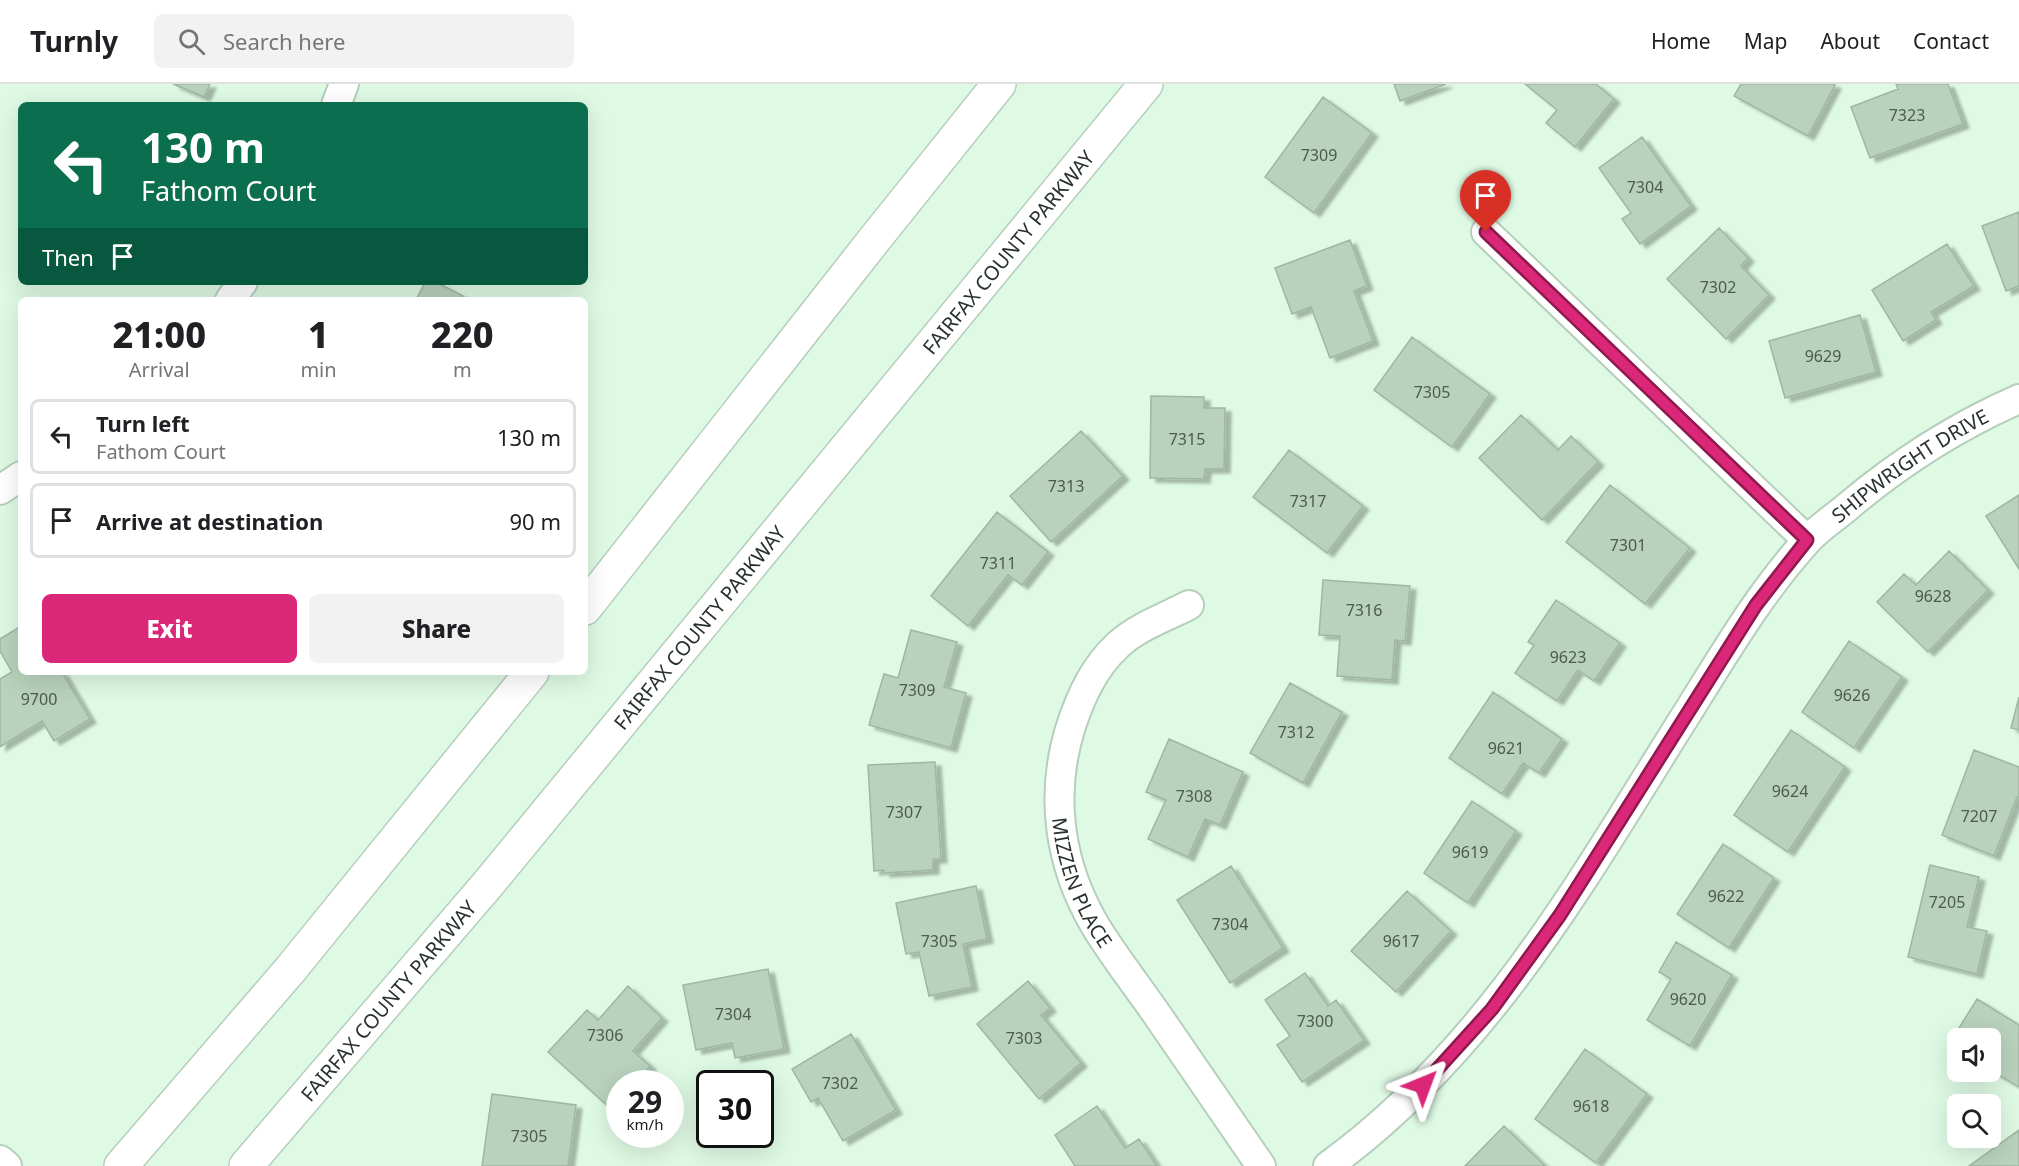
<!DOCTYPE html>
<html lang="en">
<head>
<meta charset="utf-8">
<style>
  :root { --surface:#fff; --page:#f2f2f2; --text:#202124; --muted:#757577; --line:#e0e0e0; --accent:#db2777 }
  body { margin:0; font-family:"Noto Sans",sans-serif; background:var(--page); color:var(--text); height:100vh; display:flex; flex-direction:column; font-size:22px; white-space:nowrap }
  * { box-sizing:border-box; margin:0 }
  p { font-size:20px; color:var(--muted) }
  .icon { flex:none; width:33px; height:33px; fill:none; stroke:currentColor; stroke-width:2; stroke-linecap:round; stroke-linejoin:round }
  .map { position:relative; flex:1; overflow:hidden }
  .panel { position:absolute; left:18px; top:213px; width:570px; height:378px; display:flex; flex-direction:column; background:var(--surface); border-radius:9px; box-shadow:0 6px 24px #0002 }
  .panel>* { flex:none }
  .top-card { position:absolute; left:18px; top:18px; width:570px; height:183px; border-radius:9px; box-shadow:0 6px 24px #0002; background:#0b6e4f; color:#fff; overflow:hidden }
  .buttons { position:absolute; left:1947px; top:944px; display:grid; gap:12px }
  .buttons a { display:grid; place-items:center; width:54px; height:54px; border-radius:9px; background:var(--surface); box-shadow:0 6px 24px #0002; font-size:30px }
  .speed { position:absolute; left:606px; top:986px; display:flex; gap:12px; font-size:30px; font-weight:700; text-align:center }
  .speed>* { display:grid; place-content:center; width:78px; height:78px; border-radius:50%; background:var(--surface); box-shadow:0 6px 24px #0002; line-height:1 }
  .speed small { font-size:15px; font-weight:400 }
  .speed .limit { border:3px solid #111; border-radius:9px; background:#fff; color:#111 }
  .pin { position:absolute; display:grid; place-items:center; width:51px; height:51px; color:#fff; margin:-62px -26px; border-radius:50% 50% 50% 0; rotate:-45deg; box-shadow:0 0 6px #0007 }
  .pin .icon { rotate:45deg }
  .me { position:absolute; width:66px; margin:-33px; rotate:44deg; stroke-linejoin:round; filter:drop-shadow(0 0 4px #0008) }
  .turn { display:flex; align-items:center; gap:21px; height:126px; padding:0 24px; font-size:27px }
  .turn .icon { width:78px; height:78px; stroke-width:2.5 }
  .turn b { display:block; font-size:42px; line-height:51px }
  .then { display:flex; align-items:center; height:57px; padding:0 24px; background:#0003; gap:12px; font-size:22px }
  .eta { display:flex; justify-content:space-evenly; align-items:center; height:102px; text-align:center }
  .eta b { font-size:36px; font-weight:800; line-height:42px }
  .action { display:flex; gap:12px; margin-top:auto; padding:12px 24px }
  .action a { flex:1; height:69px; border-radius:9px; background:var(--accent); color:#fff; font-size:24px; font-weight:800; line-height:69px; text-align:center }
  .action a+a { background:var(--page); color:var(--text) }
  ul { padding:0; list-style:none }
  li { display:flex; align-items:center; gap:18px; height:75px; margin:0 12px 9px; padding:0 12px; border:3px solid var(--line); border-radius:9px }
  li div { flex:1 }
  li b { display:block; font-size:22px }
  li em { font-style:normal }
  header { display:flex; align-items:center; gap:36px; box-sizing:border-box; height:84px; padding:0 30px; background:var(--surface); border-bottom:2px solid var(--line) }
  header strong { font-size:28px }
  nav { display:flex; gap:33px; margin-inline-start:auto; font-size:21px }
  .search { width:420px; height:54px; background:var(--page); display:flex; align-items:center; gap:15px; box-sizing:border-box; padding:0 21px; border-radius:9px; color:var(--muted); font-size:22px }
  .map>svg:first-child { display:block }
</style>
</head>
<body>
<header>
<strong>Turnly</strong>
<div class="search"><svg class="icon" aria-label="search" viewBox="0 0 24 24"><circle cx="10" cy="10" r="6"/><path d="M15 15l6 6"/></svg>Search here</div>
<nav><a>Home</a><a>Map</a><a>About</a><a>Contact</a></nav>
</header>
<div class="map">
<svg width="2019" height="1082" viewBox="0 0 2019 1082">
  <defs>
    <filter id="shadow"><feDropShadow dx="6" dy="4" stdDeviation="1.5" flood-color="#0004"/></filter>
  </defs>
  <rect width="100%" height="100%" fill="#def9e4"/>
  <path fill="#b8d2bd" stroke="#9eb7a3" stroke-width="1.5" filter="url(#shadow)" d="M173 0H210L204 13Z
    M1394 0H1446L1400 17Z
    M1525 0H1596L1614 15 1575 63 1546 39 1557 26Z
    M1741 0H1833L1835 1 1808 52 1734 12Z
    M1896 0H1948L1963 40 1870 74 1851 23 1898 5Z
    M1323 13 1372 49 1314 129 1265 93Z
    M1642 53 1691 122 1640 160 1622 135 1631 129 1599 84Z
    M2019 128V202L2006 207 1982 142Z
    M1719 144 1748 174 1741 182 1769 211 1726 255 1667 195Z
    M1350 156 1367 202 1354 207 1373 257 1330 274 1311 223 1292 230 1275 184Z
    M1947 160 1974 202 1931 228 1936 236 1903 257 1872 206Z
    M425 198H436L463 212 461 216H416Z
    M1860 231 1876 288 1785 314 1769 257Z
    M1412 253 1490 310 1452 363 1374 306Z
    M1151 312 1204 313V324H1225L1224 385H1205L1204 395 1150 394Z
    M1521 331 1558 366 1571 352 1598 378 1542 436 1479 374Z
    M1081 347 1123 392 1051 458 1010 412Z
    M1289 366 1363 422 1327 469 1253 413Z
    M1610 401 1690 464 1645 520 1566 458Z
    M2019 411V485L1986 432Z
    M997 428 1048 468 1022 501 1008 491 968 542 931 512Z
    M1949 467 1988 506 1928 568 1877 518 1904 490 1916 501Z
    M1323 496 1410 502 1405 557 1395 556 1392 596 1337 592 1340 552 1319 551Z
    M1556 516 1620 559 1594 597 1578 586 1557 617 1515 589 1534 561 1528 558Z
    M21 542V588H62L90 635 54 657 42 637 0 663V595L12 588 0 567V555Z
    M911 546 957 558 944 603 966 609 951 664 869 641 884 590 898 594Z
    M1849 557 1902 593 1854 664 1802 628Z
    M1290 599 1342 628 1303 699 1250 669Z
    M1493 608 1562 655 1539 689 1523 679 1502 710 1449 674Z
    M2019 613V646L2011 644Z
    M1791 646 1845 683 1788 768 1734 731Z
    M1169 655 1243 688 1220 741 1205 735 1188 773 1148 755 1166 716 1146 708Z
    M1974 666 2019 683V714L2017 713 1994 772 1942 751Z
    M935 678 941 775H933V786L884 789V786L874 787 868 681Z
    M1472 717 1516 747 1468 819 1424 789Z
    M1723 760 1774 794 1729 864 1677 830Z
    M1930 781 1979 793 1967 843 1987 847 1977 890 1908 873Z
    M1231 782 1283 864 1230 899 1177 816Z
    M976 802 987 855 963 860 972 903 929 912 919 868 906 870 896 819Z
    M1407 807 1451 847 1396 908 1351 867Z
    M1676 858 1732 891 1690 962 1647 936 1671 895 1659 888Z
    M768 885 784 965 735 974 732 959 696 966 683 901Z
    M1305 889 1328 922 1336 916 1364 956 1302 998 1277 961 1290 952 1265 916Z
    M1028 897 1050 924 1041 931 1081 979 1039 1015 977 940Z
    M628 902 662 934 633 967 650 982 635 999H620V1016L611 1025 548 968 587 926 598 936Z
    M1977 915 2019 941V1003L1990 986V954H1958V965L1949 960Z
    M851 950 896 1026 843 1057 818 1014 811 1018 792 985Z
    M1585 965 1647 1010 1596 1079 1535 1035Z
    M492 1010 576 1021 568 1082H482Z
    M1097 1022 1125 1064 1139 1055 1157 1082H1075L1055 1051Z
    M1504 1042 1545 1082H1465Z
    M2019 1046V1082H1969Z"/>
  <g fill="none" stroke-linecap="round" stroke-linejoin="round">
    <defs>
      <g id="street">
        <path d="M336 21 344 0"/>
        <path d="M1486 148 1807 456"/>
        <path d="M230 216 243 198"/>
        <path d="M0 406 21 392"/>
        <path id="s1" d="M1189 521C1166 533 1137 543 1118 561 1094 583 1081 612 1071 642 1049 711 1059 781 1096 843 1115 874 1138 903 1158 932 1192 982 1227 1032 1261 1082"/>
        <path d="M0 1076 7 1082"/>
        <path id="s2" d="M1328 1082C1489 965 1582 796 1686 631 1723 572 1759 510 1806 458 1817 445 1833 435 1846 424 1899 379 1955 343 2019 315"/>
      </g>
      <g id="highway">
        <path d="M585 524 874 156 999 0"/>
        <path d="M121 1082 290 886 532 588"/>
        <path id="s3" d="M246 1082 488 800 1146 0"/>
      </g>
    </defs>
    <use href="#street" stroke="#b5cfbb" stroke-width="32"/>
    <use href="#highway" stroke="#b5cfbb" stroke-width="36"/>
    <use href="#street" stroke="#fff" stroke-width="28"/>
    <use href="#highway" stroke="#fff" stroke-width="33"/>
  </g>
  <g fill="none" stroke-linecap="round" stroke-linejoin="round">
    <defs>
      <path id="route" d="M1423 1001 1492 925 1560 831 1756 521 1807 456 1486 148"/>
    </defs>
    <use href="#route" stroke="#8e194d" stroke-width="15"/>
    <use href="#route" stroke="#db2777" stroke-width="10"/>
  </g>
  <g text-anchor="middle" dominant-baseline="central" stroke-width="5" stroke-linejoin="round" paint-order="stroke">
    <g font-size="16" fill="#4d5b50">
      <text x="1907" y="31">7323</text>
      <text x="1319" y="71">7309</text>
      <text x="1645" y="103">7304</text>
      <text x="1718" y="203">7302</text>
      <text x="1823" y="272">9629</text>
      <text x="1432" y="308">7305</text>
      <text x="1187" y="355">7315</text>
      <text x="1066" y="402">7313</text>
      <text x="1308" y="417">7317</text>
      <text x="1628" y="461">7301</text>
      <text x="998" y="479">7311</text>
      <text x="1933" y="512">9628</text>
      <text x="1364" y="526">7316</text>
      <text x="1568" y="573">9623</text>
      <text x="917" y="606">7309</text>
      <text x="1852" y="611">9626</text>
      <text x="39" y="615">9700</text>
      <text x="1296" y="648">7312</text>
      <text x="1506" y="664">9621</text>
      <text x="1790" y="707">9624</text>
      <text x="1194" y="712">7308</text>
      <text x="904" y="728">7307</text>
      <text x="1979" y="732">7207</text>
      <text x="1470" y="768">9619</text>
      <text x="1726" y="812">9622</text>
      <text x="1947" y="818">7205</text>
      <text x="1230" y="840">7304</text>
      <text x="939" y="857">7305</text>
      <text x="1401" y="857">9617</text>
      <text x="1688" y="915">9620</text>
      <text x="733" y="930">7304</text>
      <text x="1315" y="937">7300</text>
      <text x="605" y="951">7306</text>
      <text x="1024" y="954">7303</text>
      <text x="840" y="999">7302</text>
      <text x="1591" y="1022">9618</text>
      <text x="529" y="1052">7305</text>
    </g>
    <g font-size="20" fill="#29332b" stroke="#def9e4">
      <text stroke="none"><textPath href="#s3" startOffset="1190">FAIRFAX COUNTY PARKWAY</textPath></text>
      <text stroke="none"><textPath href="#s2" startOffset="920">SHIPWRIGHT DRIVE</textPath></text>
      <text stroke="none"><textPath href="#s3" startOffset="704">FAIRFAX COUNTY PARKWAY</textPath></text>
      <text stroke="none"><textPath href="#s1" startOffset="338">MIZZEN PLACE</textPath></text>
      <text stroke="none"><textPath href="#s3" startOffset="218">FAIRFAX COUNTY PARKWAY</textPath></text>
    </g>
  </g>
</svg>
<div class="buttons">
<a><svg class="icon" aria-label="sound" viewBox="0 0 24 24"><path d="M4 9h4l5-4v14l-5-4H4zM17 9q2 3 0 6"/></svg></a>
<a><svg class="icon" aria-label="search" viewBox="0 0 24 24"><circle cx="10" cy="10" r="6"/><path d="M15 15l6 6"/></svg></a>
</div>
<div class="speed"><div>29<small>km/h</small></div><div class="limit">30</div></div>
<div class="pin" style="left:1486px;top:148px;background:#d93025"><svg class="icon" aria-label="arrive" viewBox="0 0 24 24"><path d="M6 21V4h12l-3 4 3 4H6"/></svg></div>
<svg class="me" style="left:1423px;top:1001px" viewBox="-20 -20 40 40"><path d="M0-17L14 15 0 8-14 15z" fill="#db2777" stroke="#fff" stroke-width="4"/></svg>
<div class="top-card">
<div class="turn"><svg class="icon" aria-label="left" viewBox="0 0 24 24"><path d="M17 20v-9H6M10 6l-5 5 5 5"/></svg><div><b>130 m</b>Fathom Court</div></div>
<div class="then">Then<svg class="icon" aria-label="arrive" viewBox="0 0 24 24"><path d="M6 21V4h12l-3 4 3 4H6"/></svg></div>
</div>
<section class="panel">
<div class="eta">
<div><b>21:00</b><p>Arrival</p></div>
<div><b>1</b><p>min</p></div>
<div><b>220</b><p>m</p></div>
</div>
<ul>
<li><svg class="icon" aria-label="left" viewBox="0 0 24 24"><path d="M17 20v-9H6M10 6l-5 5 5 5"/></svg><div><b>Turn left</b><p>Fathom Court</p></div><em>130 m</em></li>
<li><svg class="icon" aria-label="arrive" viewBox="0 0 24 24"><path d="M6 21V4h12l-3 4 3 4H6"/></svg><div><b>Arrive at destination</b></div><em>90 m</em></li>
</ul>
<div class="action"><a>Exit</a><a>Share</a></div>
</section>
</div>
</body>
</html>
